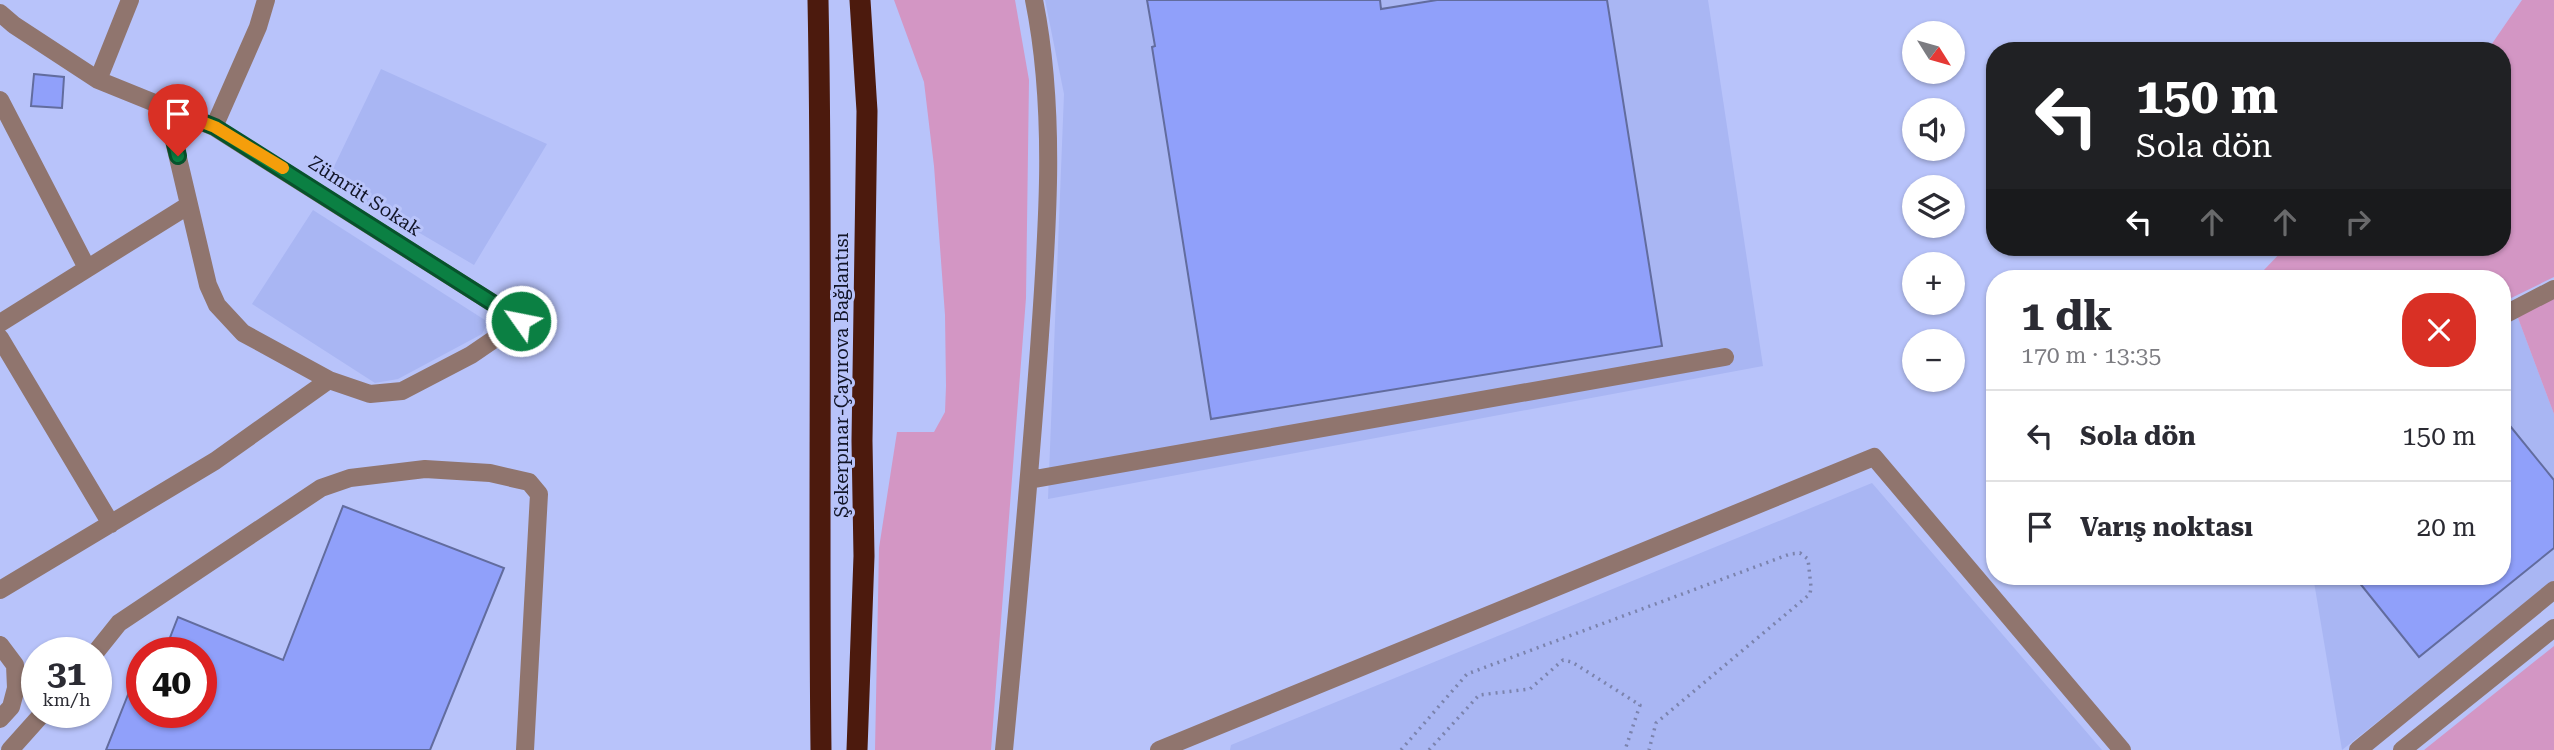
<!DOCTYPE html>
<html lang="tr">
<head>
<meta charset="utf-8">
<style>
  :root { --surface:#fff; --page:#f2f2f3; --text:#2b2b33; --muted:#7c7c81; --line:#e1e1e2 }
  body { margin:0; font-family:"Roboto Serif",serif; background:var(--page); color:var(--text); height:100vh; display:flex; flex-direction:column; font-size:26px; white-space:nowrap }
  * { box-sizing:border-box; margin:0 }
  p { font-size:23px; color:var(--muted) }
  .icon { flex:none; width:38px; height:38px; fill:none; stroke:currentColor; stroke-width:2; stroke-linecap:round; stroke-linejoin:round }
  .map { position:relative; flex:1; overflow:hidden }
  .drawer { position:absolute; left:1986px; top:270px; width:525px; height:315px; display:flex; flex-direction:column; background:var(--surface); border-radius:28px; box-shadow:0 2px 5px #0004 }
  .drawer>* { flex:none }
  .guide { position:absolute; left:1986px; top:42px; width:525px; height:214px; border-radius:28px; box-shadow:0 2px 5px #0004; background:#202124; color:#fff; overflow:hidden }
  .needle { width:46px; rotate:127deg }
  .buttons { position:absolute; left:1902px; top:21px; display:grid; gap:14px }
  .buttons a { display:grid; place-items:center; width:63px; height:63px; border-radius:50%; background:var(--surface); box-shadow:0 2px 5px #0004; font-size:35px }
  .speed { position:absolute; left:21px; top:637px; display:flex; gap:14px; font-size:35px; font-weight:700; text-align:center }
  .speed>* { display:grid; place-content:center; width:91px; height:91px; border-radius:50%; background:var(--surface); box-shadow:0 2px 5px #0004; line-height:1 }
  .speed small { font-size:18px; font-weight:400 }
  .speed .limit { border:10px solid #d22; background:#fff; color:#111 }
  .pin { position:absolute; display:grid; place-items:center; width:60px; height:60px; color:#fff; margin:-72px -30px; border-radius:50% 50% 50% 0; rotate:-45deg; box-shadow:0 0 7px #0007 }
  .pin .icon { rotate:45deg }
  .me { position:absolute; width:77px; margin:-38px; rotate:303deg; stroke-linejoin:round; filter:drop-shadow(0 0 5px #0008) }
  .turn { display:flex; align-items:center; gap:24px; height:147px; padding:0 35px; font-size:32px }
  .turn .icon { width:91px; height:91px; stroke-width:2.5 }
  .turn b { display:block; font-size:49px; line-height:60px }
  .lanes { display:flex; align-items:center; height:66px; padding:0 35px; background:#0003; justify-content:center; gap:35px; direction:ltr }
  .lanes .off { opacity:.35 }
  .round { display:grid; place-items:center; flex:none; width:74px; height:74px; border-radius:28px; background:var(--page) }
  .summary { display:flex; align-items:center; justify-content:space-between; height:119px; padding:0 35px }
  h1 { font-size:42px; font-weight:700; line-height:52px }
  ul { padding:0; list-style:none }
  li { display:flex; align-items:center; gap:21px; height:91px; padding:0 35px; border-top:2px solid var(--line) }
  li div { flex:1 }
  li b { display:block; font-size:26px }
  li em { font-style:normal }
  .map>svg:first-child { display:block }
</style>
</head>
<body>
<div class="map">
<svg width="2554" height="750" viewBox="0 0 2554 750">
  <rect width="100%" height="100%" fill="#b8c3fa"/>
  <path fill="#a9b6f3" d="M1045 0H1708L1763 366 1048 499 1064 94Z
    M381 69 547 144 474 265 328 179Z
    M313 210 488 322 482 334 398 379 375 383 252 304Z
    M2515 310 2554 414V581L2342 750 2313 576H2502V316Z
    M1872 483 2102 750H1230L1231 745Z"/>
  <path fill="#d396c4" d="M894 0H1015L1029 80 1026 298 991 750H875L879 548 897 432H934L945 412 946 386 945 315 934 166 924 82Z
    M2522 0H2554V277L2503 302 2502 278H2253L2263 271 2286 247H2502V51H2487Z
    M2554 291V414L2515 310Z
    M2554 646V750H2424Z"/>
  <path fill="#90a0fa" stroke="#626c9e" stroke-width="2" d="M1147 0H1380L1381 9 1437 0H1607L1662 346 1211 419 1152 47 1155 46Z
    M34 74 64 77 62 108 31 106Z
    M2502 416 2554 480V548L2419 657 2354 576H2502Z
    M343 506 504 568 430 750H106L141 662 142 712H201V653H164L178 617 283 660Z"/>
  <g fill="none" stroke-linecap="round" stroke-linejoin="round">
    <path stroke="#7b83ad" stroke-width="3.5" stroke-dasharray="2 5" stroke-linecap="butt" d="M1401 750 1467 674 1790 554 1800 553 1808 559 1811 587 1810 594 1656 723 1649 750
      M1429 750 1479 695 1530 689 1563 660 1572 662 1640 705 1625 750"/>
    <path stroke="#90756e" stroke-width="18" d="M0 13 14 25 98 80 214 127 521 321 471 355 402 391 370 394 329 380 243 333 217 305 208 285 166 107
      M98 80 130 0
      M0 100 87 268
      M214 127 258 27 266 0
      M2502 316 2554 289
      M0 323 189 205
      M0 338 111 524
      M1029 480 1725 357
      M0 590 215 461 329 380
      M0 645 15 665 16 688 11 707 0 719
      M95 653 119 623 321 488 350 478 425 469 490 473 529 482 539 494 525 750
      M10 750 44 712
      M1004 750C1017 616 1029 483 1039 349 1047 235 1057 113 1034 0
      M1159 750 1874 457 2122 750
      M2358 750 2554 590
      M2402 750 2554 628"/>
    <path stroke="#4c1a0d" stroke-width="21" d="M818 0C823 250 818 500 821 750
      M857 750 864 556 862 441 867 111 860 0"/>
  </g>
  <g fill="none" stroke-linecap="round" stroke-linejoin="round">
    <defs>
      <path id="route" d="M178 156 166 107 215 127 521 321"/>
    </defs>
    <use href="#route" stroke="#07532c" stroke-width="18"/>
    <use href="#route" stroke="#0b8043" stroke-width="12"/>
    <path stroke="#f59e0b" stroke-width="12" d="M202 122 215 127 283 168"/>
  </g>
  <g text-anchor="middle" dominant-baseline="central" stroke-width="6" stroke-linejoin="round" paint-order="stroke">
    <g font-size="19" fill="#121528" stroke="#b8c3fa">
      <text transform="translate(365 196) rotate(33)">Zümrüt Sokak</text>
      <text transform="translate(841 375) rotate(-90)">Şekerpınar-Çayırova Bağlantısı</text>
    </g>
  </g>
</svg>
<div class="buttons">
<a><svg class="needle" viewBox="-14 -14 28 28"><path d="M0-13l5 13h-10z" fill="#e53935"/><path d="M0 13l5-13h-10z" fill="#7c7c81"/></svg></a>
<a><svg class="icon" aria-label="sound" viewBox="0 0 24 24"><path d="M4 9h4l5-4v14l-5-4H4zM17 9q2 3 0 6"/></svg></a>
<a><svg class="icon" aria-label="layers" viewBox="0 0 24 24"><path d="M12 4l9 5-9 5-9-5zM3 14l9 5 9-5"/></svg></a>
<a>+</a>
<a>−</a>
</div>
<div class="speed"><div>31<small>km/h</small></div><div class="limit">40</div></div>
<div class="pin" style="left:178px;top:156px;background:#d93025"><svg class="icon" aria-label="arrive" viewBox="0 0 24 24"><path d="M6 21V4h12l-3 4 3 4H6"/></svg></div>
<svg class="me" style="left:521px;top:321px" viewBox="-20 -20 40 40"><circle r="17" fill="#0b8043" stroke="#fff" stroke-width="3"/><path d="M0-11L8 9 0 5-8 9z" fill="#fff"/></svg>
<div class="guide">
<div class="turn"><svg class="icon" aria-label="left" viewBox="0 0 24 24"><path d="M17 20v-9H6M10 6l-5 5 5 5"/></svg><div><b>150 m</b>Sola dön</div></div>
<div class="lanes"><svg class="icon" aria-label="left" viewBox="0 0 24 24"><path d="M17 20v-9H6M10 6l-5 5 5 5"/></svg><svg class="icon off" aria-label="ahead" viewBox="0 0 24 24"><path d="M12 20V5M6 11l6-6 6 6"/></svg><svg class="icon off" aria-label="ahead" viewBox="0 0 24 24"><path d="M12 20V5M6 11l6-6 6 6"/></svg><svg class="icon off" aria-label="right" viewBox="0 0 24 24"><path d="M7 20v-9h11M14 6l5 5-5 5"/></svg></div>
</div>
<section class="drawer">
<div class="summary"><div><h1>1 dk</h1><p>170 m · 13:35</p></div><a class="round" style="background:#d93025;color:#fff"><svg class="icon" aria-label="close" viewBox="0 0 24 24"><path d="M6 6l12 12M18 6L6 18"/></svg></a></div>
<ul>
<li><svg class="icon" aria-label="left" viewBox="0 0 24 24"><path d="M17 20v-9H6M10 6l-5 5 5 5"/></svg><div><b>Sola dön</b></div><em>150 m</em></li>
<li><svg class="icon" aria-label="arrive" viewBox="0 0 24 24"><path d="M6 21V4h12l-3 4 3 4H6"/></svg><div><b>Varış noktası</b></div><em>20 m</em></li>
</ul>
</section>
</div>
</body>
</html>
